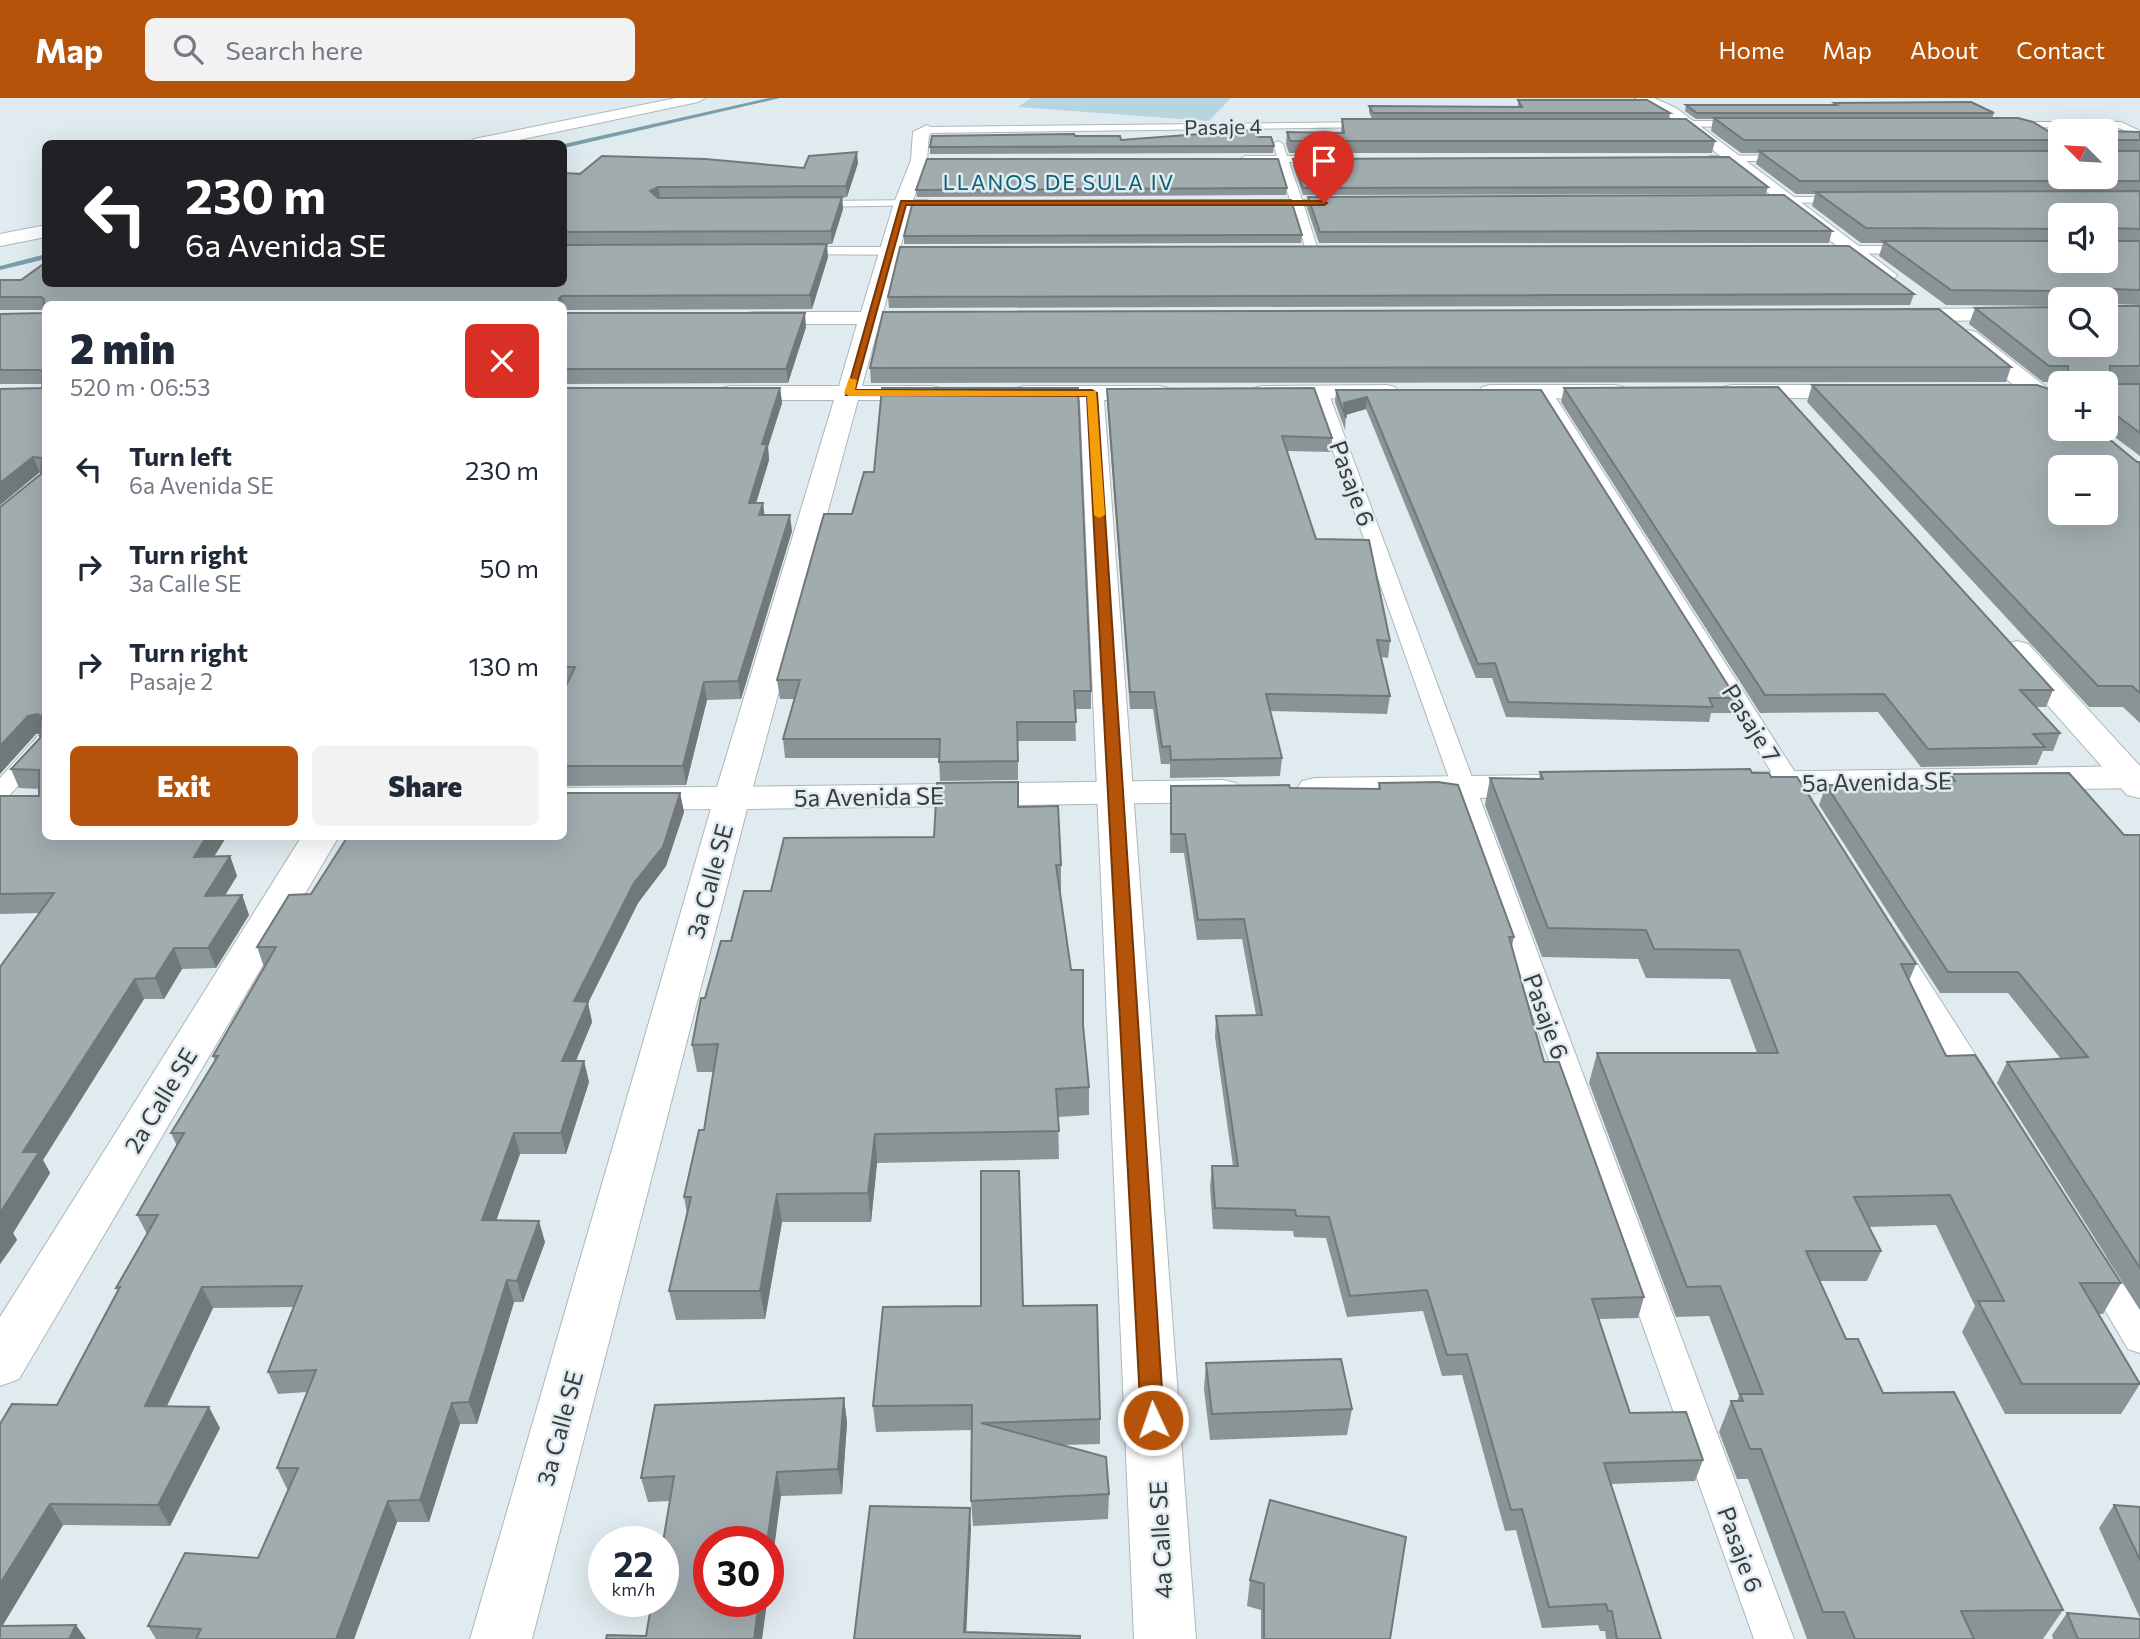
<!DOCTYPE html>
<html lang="en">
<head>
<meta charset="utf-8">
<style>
  :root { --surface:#fff; --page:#f2f2f3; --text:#1f2937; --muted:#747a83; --accent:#b45309 }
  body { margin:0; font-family:Commissioner,sans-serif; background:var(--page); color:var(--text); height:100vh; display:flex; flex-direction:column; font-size:26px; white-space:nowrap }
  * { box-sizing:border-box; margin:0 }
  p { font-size:23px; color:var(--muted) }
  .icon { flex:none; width:38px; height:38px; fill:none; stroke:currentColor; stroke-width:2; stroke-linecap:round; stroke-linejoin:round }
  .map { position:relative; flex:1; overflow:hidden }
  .panel { position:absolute; left:42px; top:203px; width:525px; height:539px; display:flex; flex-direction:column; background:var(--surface); border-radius:10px; box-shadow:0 7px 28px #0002 }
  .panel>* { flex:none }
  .top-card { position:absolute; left:42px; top:42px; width:525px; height:147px; border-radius:10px; box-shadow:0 7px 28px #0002; background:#202124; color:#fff; overflow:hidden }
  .needle { width:46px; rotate:294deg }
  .fabs { position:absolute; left:2048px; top:21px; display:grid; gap:14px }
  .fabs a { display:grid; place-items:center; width:70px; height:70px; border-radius:10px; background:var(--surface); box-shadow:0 7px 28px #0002; font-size:35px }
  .speed { position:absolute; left:588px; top:1428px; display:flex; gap:14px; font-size:35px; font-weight:700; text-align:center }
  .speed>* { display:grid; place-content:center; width:91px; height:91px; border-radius:50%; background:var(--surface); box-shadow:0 7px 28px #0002; line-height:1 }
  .speed small { font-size:18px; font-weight:400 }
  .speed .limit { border:10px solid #d22; background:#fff; color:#111 }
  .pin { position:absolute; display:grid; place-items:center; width:60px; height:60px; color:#fff; margin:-72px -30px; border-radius:50% 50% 50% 0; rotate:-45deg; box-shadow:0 0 7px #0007 }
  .pin .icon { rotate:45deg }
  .me { position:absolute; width:77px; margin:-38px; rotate:357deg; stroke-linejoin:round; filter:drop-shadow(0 0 5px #0008) }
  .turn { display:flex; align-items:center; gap:24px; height:147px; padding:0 28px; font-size:32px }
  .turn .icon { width:91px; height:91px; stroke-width:2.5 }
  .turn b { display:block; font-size:49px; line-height:60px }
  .round { display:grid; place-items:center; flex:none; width:74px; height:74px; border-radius:10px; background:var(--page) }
  .overview { display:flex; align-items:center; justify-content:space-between; height:119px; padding:0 28px }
  h1 { font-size:42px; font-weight:800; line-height:52px }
  .action { display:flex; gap:14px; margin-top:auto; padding:14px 28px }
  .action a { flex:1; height:80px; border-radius:10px; background:var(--accent); color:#fff; font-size:28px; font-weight:800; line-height:80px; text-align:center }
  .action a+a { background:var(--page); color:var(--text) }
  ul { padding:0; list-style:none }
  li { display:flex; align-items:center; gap:21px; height:98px; padding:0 28px }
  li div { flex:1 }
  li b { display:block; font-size:26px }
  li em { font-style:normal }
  header { display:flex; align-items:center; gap:42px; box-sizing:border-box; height:98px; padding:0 35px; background:var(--accent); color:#fff }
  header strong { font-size:33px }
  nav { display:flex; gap:38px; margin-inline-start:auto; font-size:24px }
  .search { width:490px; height:63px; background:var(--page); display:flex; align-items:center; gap:18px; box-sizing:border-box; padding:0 24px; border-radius:10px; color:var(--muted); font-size:26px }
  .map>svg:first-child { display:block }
</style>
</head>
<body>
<header>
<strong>Map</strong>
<div class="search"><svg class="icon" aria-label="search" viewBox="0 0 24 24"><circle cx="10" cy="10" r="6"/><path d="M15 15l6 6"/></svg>Search here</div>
<nav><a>Home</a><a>Map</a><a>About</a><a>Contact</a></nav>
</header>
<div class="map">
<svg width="2140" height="1541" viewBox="0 0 2140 1541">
  <rect width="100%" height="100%" fill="#e0ebef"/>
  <path fill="#b8d5df" d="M1031 0H1231L1209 23 1018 9Z"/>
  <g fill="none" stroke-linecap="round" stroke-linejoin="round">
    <path fill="#7a9fab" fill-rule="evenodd" d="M769 0H780L564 50V46Z
      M46 156V161L0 172V168Z"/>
    <defs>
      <path id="service" d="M1663 23H1746L1751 26 1746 29 1659 28V24Z
        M1375 24 1380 27 1379 29 927 35 922 32 927 29Z
        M2006 24H2121L2140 33V40L2119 30 2002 29 2001 27Z
        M1278 43 1283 46 1287 58H1324L1329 61 1324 64H1289L1302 102H1339L1345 105 1339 108H1304L1318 152 1316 155 1312 156 1306 152 1292 108H1260L1254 105 1260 102H1290L1278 64H1245L1240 61 1245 58H1277L1273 46Z
        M1790 57 1795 60 1794 62 1710 64 1705 61 1710 58Z
        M1764 99H1846L1852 102 1846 105 1760 104 1758 102Z
        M926 102 930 103V107L812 109 806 106 812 103Z
        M1831 148H1914L1920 152 1914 156 1827 155V149Z
        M795 149H913L919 153 913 157 791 156V150Z
        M1320 289 1328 294 1794 1541H1754L1312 294Z
        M1544 289 1552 294 1812 701 1808 706H1792L1788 701 1536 294Z
        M46 637V657L8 699 0 701V680L38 638Z
        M1894 842 1903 844 1989 978 1993 985 1989 992 1979 995 1969 992 1881 850 1885 844Z
        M2096 1157 2107 1161 2140 1212V1255L2128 1251 2080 1170 2085 1161Z"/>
      <path id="minor" d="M676 0H705L698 4 500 46H466L474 41Z
        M1635 0H1654L1676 10 1897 177 1894 181H1880L1666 16Z
        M927 27 935 32 929 37 927 62 912 105 883 214H936L944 215 947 220 944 225 936 226H879L862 288H932L940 290 944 295 940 300 932 302H858L750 700 745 708 732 711 564 712V690L717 689 834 302H730L722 300 718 295 722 290 730 288H839L857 226H755L747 225 744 220 747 215 755 214H861L894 105 911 62 913 34Z
        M46 127V139L0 148V136Z
        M2060 210V222L1892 223 1884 222 1881 217 1884 212 1892 211Z
        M1968 232 1976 234 2060 300V319L2051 317 1960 244 1957 239 1960 234Z
        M1387 287 1395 289 1399 294 1395 299 1262 302 1254 300 1250 295 1254 290 1262 288Z
        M1490 287H1615L1623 289 1627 294 1623 299 1615 301 1482 299 1478 294 1482 289Z
        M1731 287H1863L1871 289 1875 294 1871 299 1863 301 1723 299 1719 294 1723 289Z
        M1024 288H1160L1168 290 1172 295 1168 300 1160 302H1104L1196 1541H1134L1080 302 1016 300 1012 295 1016 290Z
        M2017 543 2028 546 2140 668V700L2127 697 2006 560 2001 553 2006 546Z
        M302 738H339L19 1281 0 1288V1219Z"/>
      <path id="tertiary" d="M2140 668V690L1749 696 1736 693 1731 685 1736 677 1749 674Z
        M1541 677 1554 680 1559 688 1554 696 1541 699 1315 702 1302 699 1297 691 1302 683 1315 680Z
        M1223 682 1236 685 1241 693 1236 701 1223 704 747 711 532 1541H470L714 700 719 692 732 689Z"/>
    </defs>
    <use href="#service" stroke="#acb7bb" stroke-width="2"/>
    <use href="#minor" stroke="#acb7bb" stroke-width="2"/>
    <use href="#tertiary" stroke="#acb7bb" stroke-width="2"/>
    <use href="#service" fill="#fff" fill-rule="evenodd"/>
    <use href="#minor" fill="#fff" fill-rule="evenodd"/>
    <use href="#tertiary" fill="#fff" fill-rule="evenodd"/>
  </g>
  <path fill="#8a9496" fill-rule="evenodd" d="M1518 2 1670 15 1669 21 1715 43 1712 55H1289L1286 46 1287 34 1341 35 1342 21H1372L1369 14V8L1518 9Z
    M1834 5 1994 15 1992 20 2048 33H2060V79L2105 33 2140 34V207L2109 206 2111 208H2140V285H2110L2140 286V358L2104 331H2105V285L2043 284 1969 226 1975 210 2060 247 2105 201H2060V208L1946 207 1879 158 1883 145H1861L1812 108 1815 96H1796L1756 66 1759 55H1741L1711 33 1713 21H1696L1685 13 1686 7H1833ZM2060 117 2105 163H2060Z
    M1075 38 1121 42 1258 39 1274 48 1273 55 930 56V49Z
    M1293 61 1768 89 1766 96 1303 97 1293 68Z
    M858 65 847 99 842 100 843 111 832 146H564L828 159 812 211 564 212V206H46V738H227L214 758H230L237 778 225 797H242L249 817 216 870 182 871 164 901H144L43 1062 50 1075 13 1135 17 1142 0 1166 39 815 0 816V698H39V691L19 690 11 671 40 640V636H36L41 375 40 374 0 407V291L42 290V286H0V216L43 215V212H0V182L564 186V75L804 70Z
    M1287 90 1286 97 917 99 916 92Z
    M1308 99 1832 133 1829 145H1319L1307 110Z
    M1302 137 1301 145 904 146V138Z
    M1914 196 1910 207 889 210 888 199Z
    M564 215 806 229 788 285 564 286Z
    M2011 269 2006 284 871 285 870 270Z
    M1812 287 2051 292 2060 331 2140 364V625L2123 609H2089L1807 304Z
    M564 290H780L782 305 768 349 769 362 756 405H763L764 417 792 433 741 601 707 602 686 687 564 688V592L566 587H564Z
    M1564 290 2053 592 2046 609H2036L2060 635 2053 653H2043L2037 667 1921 669 1878 614 1760 615 1561 304Z
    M1107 291 1332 340 1331 354 1287 353 1316 441 1390 543 1388 560 1381 559 1390 598 1387 616 1270 613 1282 660 1280 678 1170 680V666H1161L1153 611H1130L1107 305Z
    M1336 292H1541L1736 600 1732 615H1711L1709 624 1506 619 1492 580H1476L1366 311 1346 317 1345 332 1335 304Z
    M824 416 1091 593V611H1075L1076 643H1018V682L940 683 939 660H785L783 641 794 601H780L777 582Z
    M1540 674 1752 675 1916 866 1909 883 1946 958 2121 1185 2103 1216H2099L2140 1286 2121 1316H2005L1962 1234 1975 1208 1936 1127 1869 1129 1881 1153 1867 1183H1820L1846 1241 1883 1295 2063 1512 2043 1541H1807L1748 1381H1737L1719 1334 1731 1303H1737L1739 1298 1709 1218 1676 1219 1589 985 1597 955H1757L1730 881 1646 880 1638 861 1542 859 1485 707 1490 680 1539 681Z
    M1950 676 2124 737H2140V1212L1997 985 2007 964 2061 961 2008 895H1940L1819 707 1826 687 1941 688 1943 683H1947Z
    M1379 685 1514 839 1512 848 1544 964 1644 1199 1638 1220 1599 1221 1630 1315 1703 1362 1695 1383 1611 1386 1661 1541H1606L1605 1533H1600L1598 1527 1542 1530 1516 1432 1505 1433 1462 1277 1442 1278 1423 1213 1347 1219 1326 1140 1294 1139 1293 1133 1213 1131 1210 1089 1212 1068H1233L1215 939 1216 918 1256 917 1242 841 1197 842 1184 755H1170L1171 688 1378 691Z
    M680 695 684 714 666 768 638 805 588 905 592 924 576 963H584L589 984 566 1056H520L496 1122 545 1144 523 1204H514L477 1326H460L429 1424H397L354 1541H156L148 1528 258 1460 289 1391H287L277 1370 307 1294 278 1296 268 1274 294 1209 213 1210 167 1308 220 1330 170 1428 63 1427 2 1528 0 1541V1326L57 1307 118 1193 116 1190 147 1136 137 1117 177 1048 171 1035 215 964 213 958 264 869 257 849 311 796Z
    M1018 709 1061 767V793H1060L1071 872 1083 927 1089 989V1017L1058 1019 1059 1061 877 1065 871 1124H782L765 1221 676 1222 669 1193 687 1116 684 1099 704 1032 714 974H697L692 947 705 900 731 843 771 793 934 739Z
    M1023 1208 1100 1321V1346L1064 1347 1109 1396 1108 1421 973 1428 971 1403 972 1332 876 1334 873 1308Z
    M1206 1265 1352 1311 1347 1337 1210 1342 1204 1291Z
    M844 1300 847 1325 842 1396 781 1398 709 1503H767L762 1541 646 1538 670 1403 648 1404 641 1380Z
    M1270 1402 1390 1541H1261V1512L1247 1508 1250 1482Z
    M2114 1407 2140 1409V1520L2099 1430Z
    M2067 1515 2140 1541H2053L2052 1537Z"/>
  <path fill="#71787a" d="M857 54 858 65 847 99 846 88Z
    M658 89 660 100 650 93Z
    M842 99 843 111 832 146 831 133Z
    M827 146 828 159 812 211 810 197Z
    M562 198 563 206H559V200Z
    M805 215 806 229 788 285 786 271Z
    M780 290 782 305 768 349 769 362 751 422 749 405 762 346Z
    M1367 299 1366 311 1345 317 1344 305Z
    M33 359 40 374 0 407V385Z
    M763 405 765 421 759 417Z
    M790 417 792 433 741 601 738 583Z
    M704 584 707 602 686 687 683 668Z
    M38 616 46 634 36 636 0 676V648L28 618Z
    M680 695 684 714 666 768 638 805 588 905 592 924 567 984 562 963 574 903Z
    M207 738H227L202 778 194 759Z
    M230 758 237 778 213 817 205 798Z
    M242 797 249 817 216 870 208 850Z
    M174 850 182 871 164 901 155 880Z
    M135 881 144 901 43 1062 50 1075 13 1135 17 1142 0 1166V1115L23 1054Z
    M584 963 589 984 566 1056 561 1035Z
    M514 1035 520 1056 489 1143 482 1122Z
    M875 1036 877 1065 871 1124 868 1095Z
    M777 1096 782 1124 765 1221 760 1193Z
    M539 1123 545 1144 523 1204 517 1183Z
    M507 1182 514 1204 477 1326 469 1304Z
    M202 1189 213 1210 157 1329 145 1308Z
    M844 1300 847 1325 842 1396 838 1371Z
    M452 1305 460 1326 429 1424 420 1402Z
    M209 1309 220 1330 170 1428 158 1407Z
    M777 1374 781 1398 768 1497V1444H767Z
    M388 1403 397 1424 354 1541H336Z
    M50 1406 63 1427 0 1532V1486Z
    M970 1410 971 1431 966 1541 964 1534Z
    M759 1503H767L762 1541H754Z
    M76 1527 86 1541H69Z"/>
  <path fill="#a1acaf" stroke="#71787a" stroke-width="2" fill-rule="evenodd" d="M1518 2H1647L1670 15H1373L1369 8 1522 9Z
    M1971 4 1994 15H1697L1686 7H1837L1834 5Z
    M1714 20H2018L2033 24 2048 33H2060V42H1744Z
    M1342 21H1686L1715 43H1290L1287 34 1344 35Z
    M1253 32 1258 39H1271L1274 48 930 49 932 38 1074 36 1075 38H1120L1121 42Z
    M2105 33 2140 34V42H2110L2107 50 2110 53H2140V83H1800L1759 53H2060V79H2105Z
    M857 54 846 88 658 89 650 93 658 100 842 99 831 133 564 134V75L580 76 602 58 705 61 804 70 809 58Z
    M1729 59 1768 89 1303 90 1293 61Z
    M927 61H1278L1287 90 916 92Z
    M2140 93V131L2110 130 2108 140 2110 143H2140V192L2111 191 2108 193V205L2111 208H2140V268H2110V286H2140V335L2108 311H2105V285H2068V268H2049L1975 210 2060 209V247H2105V201H2068L2067 193 1951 192 1883 143H2060V163H2105V117H2060V131L1866 130 1816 94Z
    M1784 97 1832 133 1320 134 1308 99Z
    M1291 102 1302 137 904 138 913 103Z
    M827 146 810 197 562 198 559 200V206H46V738H207L194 759 230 758 205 798 242 797 208 850H174L155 880 135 881 23 1054H39L0 1115V869L54 795 0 796V698H39V672L11 671 40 640 41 618 38 616 28 618 0 648V409L41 376 42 360 33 359 0 385V291L42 290 43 274 40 272H0V216L43 215 44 201 41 199H0V182H21L42 167H46V186H564V147Z
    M1849 148 1914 196 888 199 900 149Z
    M1939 211 2011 269 870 270 883 214Z
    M564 215H805L786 271H564Z
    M1812 287H2037L2051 292 2060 289V331H2097L2137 364H2140V595L2132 588H2098ZM2060 369H2105V415H2060Z
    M1778 289 2053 592H2020L2060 635 2033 636 2045 649 1928 651 1884 596 1765 597 1564 290Z
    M564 290H780L762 346H767L749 405H763L759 417H790L738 583 704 584 683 668H564V592L575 569H564Z
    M882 290H1078L1091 593H1074L1076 624H1017L1018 663 939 664 940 641H783L800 582H777L824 416H852L864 374H874Z
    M1314 290 1332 340 1282 338 1316 441 1369 442 1390 543 1377 542 1390 598 1266 596 1282 660 1171 662 1170 648 1162 649 1154 594H1130L1107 291Z
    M1336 292H1541L1736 600H1709L1713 609 1508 604 1495 565 1478 566 1367 299 1344 305 1346 320Z
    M1750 671 1752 675H1769L1771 679H1797L1916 866H1901L1946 958 1975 957 2121 1185H2080L2140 1286H2022L1978 1203H2004L1950 1097 1854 1099 1881 1153H1806L1846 1241H1858L1883 1295 1954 1294 2063 1512 1961 1513 1974 1541H1855L1844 1514H1823L1761 1351H1750L1731 1303H1743L1740 1296H1763L1720 1188 1687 1189 1597 955H1778L1739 852 1654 851 1646 832 1548 830 1490 680 1543 681 1540 674Z
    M2069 675 2124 737H2140V1170L2007 964 2088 959 2018 874H1948L1826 687 1947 688 1943 683H1955L1950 676Z
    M1018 684V709L1058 708 1061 767H1056L1071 872H1083V927L1089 989 1056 991 1059 1033 875 1036 868 1095 777 1096 760 1193H669L691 1099H684L699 1032H704L718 946 692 947 701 900H705L721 843H731L744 793H771L784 740 934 739 937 685Z
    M1438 684 1458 687 1514 839H1509L1544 964H1559L1644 1199 1592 1201 1630 1315 1686 1314 1703 1362 1604 1365 1661 1541H1617L1612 1513H1608L1606 1506 1549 1509 1522 1411 1511 1412 1467 1256 1447 1257 1427 1192 1350 1198 1329 1119 1296 1118 1295 1112 1215 1110 1212 1068H1238L1216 918 1262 917 1244 821 1198 822 1185 736H1171V688L1289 687 1290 690 1380 691 1379 685Z
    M564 695H680L663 749 634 785 574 903 588 904 562 963H584L561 1035H514L482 1122 539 1123 517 1183 507 1182 469 1304 452 1305 420 1402 388 1403 336 1541H196L201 1531 148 1528 185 1455 258 1460 298 1370H277L316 1272 268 1274 302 1188 202 1189 145 1308 209 1309 158 1407 50 1406 0 1486V1326L12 1306 57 1307 120 1189 116 1190 158 1117H137L184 1035H171L218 958H213L276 849H257L289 797 311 796 348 738H564Z
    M981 1073H1019L1023 1208 1097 1207 1100 1321 981 1325 1106 1359 1109 1396 971 1403 972 1307 873 1308 883 1209 981 1208Z
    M1341 1261 1352 1311 1212 1316 1206 1265Z
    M844 1300 838 1371 777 1374 767 1444H709V1503H759L754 1541H606L607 1537 646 1538 652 1503H663V1444L674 1378 641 1380 655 1307Z
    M1270 1402 1406 1439 1390 1541H1264V1486L1250 1482Z
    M2114 1407 2140 1409V1462Z
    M870 1408 970 1410 964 1534 1080 1538V1541H854Z
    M2067 1515 2140 1521V1541H2078Z
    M76 1527 69 1541H0V1528Z"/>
  <path fill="#b45309" stroke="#753606" stroke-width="2" d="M901 103H1324L1327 105 1324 107H906L855 292H1092L1097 295 1164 1322 1161 1330 1153 1332 1144 1330 1141 1322 1087 298 846 297Z"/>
  <path fill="#f59e0b" d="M849 280 857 282 855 292 1096 293 1105 417 1099 420 1094 417 1087 298H849L844 295Z"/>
  <g text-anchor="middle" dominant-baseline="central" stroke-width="5" stroke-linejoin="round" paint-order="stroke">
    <g font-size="21" fill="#383c3e" stroke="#e0ebef">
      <text transform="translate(1223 28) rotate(-1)">Pasaje 4</text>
    </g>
    <g font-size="21" letter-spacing="2" fill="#0c6076" stroke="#e0ebef">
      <text x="1059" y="83">LLANOS DE SULA IV</text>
    </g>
    <g font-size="24" fill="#383c3e" stroke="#e0ebef">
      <text transform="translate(1353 385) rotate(70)">Pasaje 6</text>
      <text transform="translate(1752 625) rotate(58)">Pasaje 7</text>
      <text transform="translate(1877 683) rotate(-1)">5a Avenida SE</text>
      <text transform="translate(869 698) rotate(-1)">5a Avenida SE</text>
      <text transform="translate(709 783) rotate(-75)">3a Calle SE</text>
      <text transform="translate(1547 918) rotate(70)">Pasaje 6</text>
      <text transform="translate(160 1002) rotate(-59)">2a Calle SE</text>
      <text transform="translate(559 1330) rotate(-75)">3a Calle SE</text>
      <text transform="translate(1160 1442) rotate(-93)">4a Calle SE</text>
      <text transform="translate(1741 1451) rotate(70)">Pasaje 6</text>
    </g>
  </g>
</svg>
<div class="fabs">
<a><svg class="needle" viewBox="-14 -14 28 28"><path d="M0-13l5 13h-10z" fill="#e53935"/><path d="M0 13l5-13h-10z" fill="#747a83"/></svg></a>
<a><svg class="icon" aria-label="sound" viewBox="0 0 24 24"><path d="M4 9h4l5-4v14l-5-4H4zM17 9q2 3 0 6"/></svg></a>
<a><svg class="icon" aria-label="search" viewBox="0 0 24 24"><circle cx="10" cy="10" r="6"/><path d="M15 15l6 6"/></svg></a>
<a>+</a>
<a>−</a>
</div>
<div class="speed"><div>22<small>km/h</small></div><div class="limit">30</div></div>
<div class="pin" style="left:1324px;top:105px;background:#d93025"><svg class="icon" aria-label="arrive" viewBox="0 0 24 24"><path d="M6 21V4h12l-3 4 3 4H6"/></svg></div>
<svg class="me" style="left:1153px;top:1322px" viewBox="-20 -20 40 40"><circle r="17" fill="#b45309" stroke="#fff" stroke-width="3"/><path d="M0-11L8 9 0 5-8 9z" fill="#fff"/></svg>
<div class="top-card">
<div class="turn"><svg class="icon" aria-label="left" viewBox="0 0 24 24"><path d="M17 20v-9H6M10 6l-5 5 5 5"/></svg><div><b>230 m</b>6a Avenida SE</div></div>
</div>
<section class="panel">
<div class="overview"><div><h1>2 min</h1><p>520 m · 06:53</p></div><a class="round" style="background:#d93025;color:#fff"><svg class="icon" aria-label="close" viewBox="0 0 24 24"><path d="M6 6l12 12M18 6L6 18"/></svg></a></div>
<ul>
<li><svg class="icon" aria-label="left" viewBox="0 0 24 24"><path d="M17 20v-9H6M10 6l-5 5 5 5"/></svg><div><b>Turn left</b><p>6a Avenida SE</p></div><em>230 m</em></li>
<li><svg class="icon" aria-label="right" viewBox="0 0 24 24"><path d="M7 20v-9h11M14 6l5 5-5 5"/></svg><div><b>Turn right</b><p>3a Calle SE</p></div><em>50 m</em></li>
<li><svg class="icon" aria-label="right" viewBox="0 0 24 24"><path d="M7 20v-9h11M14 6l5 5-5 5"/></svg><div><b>Turn right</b><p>Pasaje 2</p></div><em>130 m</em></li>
</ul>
<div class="action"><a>Exit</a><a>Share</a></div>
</section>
</div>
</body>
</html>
